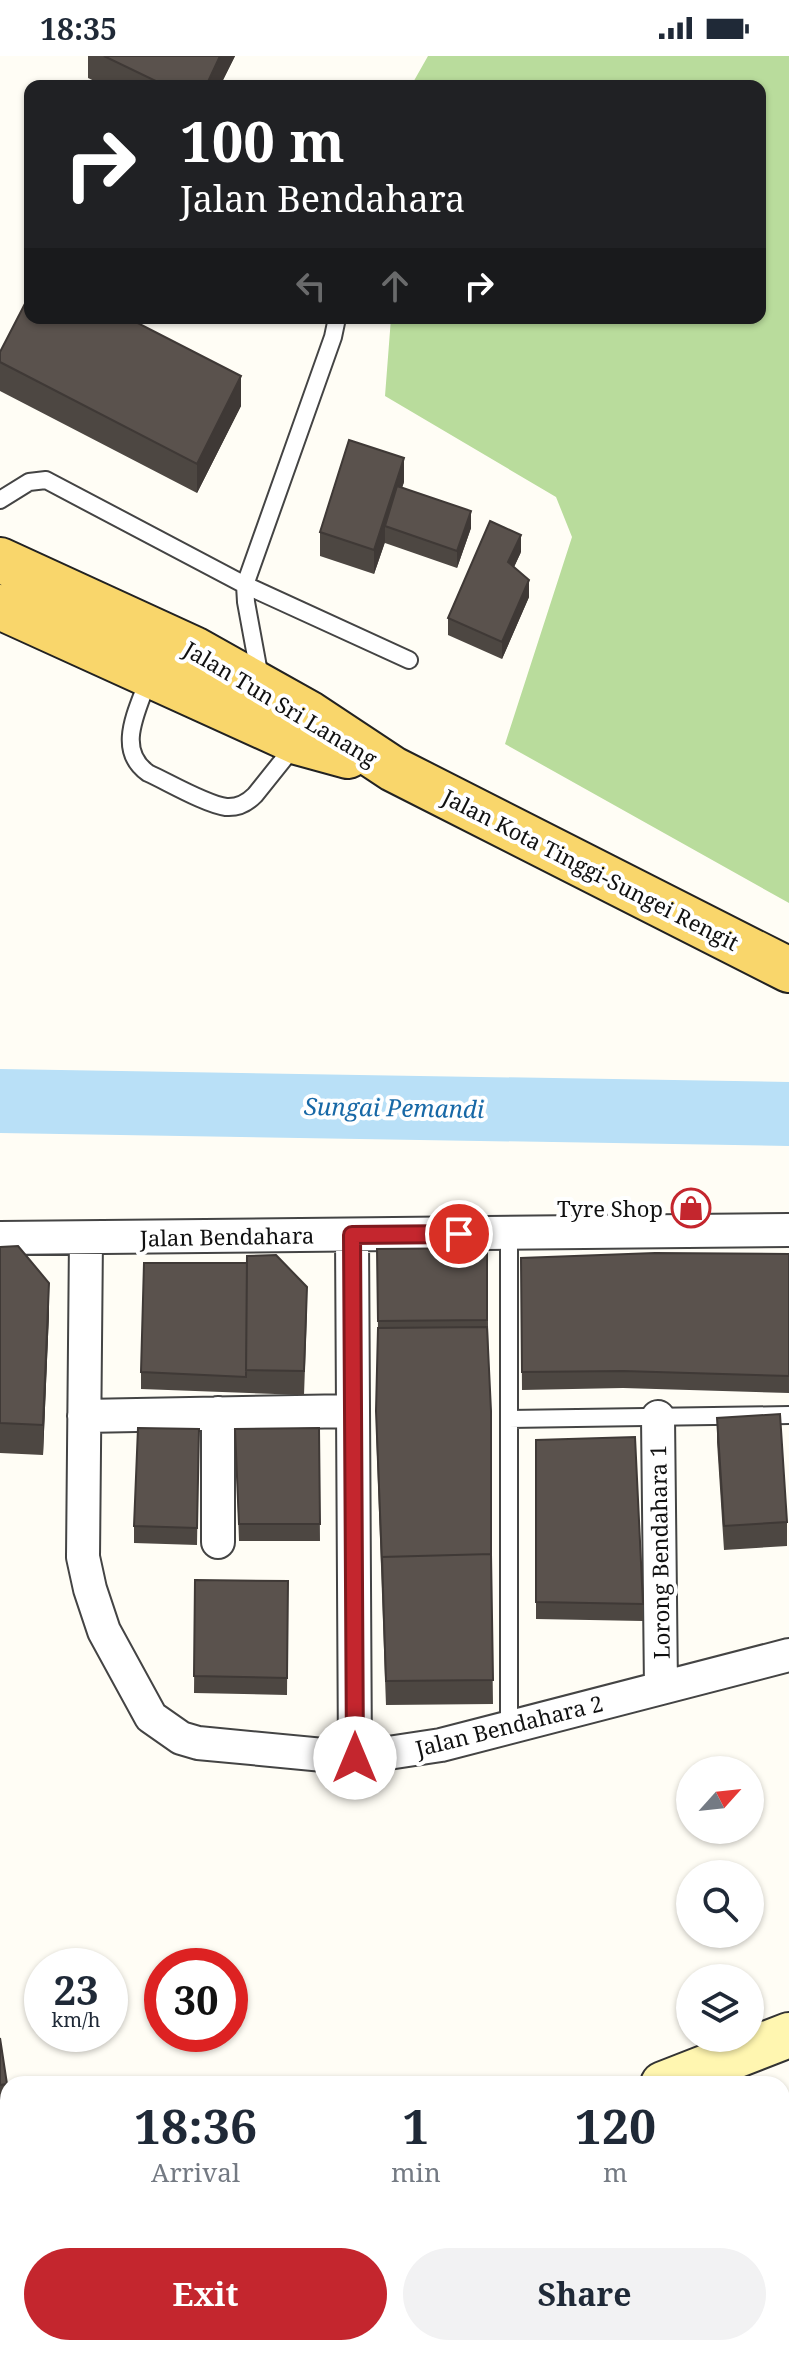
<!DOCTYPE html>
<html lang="en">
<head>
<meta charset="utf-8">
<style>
  :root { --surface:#fff; --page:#f2f2f3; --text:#1f2937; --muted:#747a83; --accent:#c4262e }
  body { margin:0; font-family:"Noto Serif",serif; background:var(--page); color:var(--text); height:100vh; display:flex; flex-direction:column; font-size:30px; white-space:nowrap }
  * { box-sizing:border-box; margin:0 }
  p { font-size:26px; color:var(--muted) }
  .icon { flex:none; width:44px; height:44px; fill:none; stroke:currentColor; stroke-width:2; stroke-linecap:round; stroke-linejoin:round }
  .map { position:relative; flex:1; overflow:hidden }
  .details { position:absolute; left:0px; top:2020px; width:790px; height:280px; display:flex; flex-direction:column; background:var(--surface); border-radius:24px 24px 0 0; box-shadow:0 2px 6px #0004 }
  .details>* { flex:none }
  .banner { position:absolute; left:24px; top:24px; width:742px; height:244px; border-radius:16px; box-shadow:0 2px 6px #0004; background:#202124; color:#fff; overflow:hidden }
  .needle { width:52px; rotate:63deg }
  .buttons { position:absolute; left:676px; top:1700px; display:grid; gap:16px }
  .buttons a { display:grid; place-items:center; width:88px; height:88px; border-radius:50%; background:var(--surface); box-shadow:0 2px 6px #0004; font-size:40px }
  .speed { position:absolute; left:24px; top:1892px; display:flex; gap:16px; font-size:40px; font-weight:700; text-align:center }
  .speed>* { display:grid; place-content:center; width:104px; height:104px; border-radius:50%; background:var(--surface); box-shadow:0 2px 6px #0004; line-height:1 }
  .speed small { font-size:20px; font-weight:400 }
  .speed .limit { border:12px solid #d22; background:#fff; color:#111 }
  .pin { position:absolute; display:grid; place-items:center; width:68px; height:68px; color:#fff; margin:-34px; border:4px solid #fff; border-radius:50%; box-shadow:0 2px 8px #0007 }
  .me { position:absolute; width:88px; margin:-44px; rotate:0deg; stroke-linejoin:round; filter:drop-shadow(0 0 6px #0008) }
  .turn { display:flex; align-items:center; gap:28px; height:168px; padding:0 24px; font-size:36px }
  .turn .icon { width:104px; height:104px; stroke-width:2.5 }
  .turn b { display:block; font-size:56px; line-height:68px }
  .lanes { display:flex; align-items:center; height:76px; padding:0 24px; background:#0003; justify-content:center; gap:40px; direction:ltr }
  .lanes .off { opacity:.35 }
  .eta { display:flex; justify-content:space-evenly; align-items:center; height:136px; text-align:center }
  .eta b { font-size:48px; font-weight:700; line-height:56px }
  .primary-button { display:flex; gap:16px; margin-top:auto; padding:16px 24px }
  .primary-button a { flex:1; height:92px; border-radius:48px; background:var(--accent); color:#fff; font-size:32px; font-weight:700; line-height:92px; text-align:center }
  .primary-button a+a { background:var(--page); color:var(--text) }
  .status { display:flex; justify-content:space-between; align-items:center; height:56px; padding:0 40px; background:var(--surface); direction:ltr }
  .status svg { height:22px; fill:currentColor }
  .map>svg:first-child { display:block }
</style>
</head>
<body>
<div class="status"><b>18:35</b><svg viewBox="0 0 49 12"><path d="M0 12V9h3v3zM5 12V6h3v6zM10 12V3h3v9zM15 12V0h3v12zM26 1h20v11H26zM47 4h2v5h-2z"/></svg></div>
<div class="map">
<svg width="789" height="2300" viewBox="0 0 789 2300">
  <rect width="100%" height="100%" fill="#fffdf5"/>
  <path fill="#b9dc9c" d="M428 0H789V847L505 688 572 481 556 441 385 340 391 262H760V30H411Z"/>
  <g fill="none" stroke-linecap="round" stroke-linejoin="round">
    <path stroke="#b9e0f7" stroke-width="64" d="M0 1045 789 1058"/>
    <defs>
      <path id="lane" d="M337 262 333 281 245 529 409 604
        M0 444 29 426 46 424 245 529 246 546 260 622
        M149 621C139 652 114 693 148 717 168 726 205 748 226 751 238 752 247 747 255 739L295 689
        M509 1363 789 1359
        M509 1671V1177"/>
      <path id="street" d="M352 1179 355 1702
        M0 1182 789 1174
        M86 1182 83 1501 90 1533 104 1575 151 1661 181 1682 198 1687 355 1702 441 1689 789 1599
        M218 1357V1486
        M84 1360 353 1355
        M658 1361 661 1632
        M212 2292 213 2300
        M499 2292 501 2300"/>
      <path id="secondary" d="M663 2028 789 1979
        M0 2139H8"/>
      <path id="primary" d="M0 504 194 593 310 658 393 713 789 914
        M0 551 297 686 348 700"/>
    </defs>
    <use href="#lane" stroke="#444" stroke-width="20"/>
    <use href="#street" stroke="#444" stroke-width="36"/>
    <use href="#secondary" stroke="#333" stroke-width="48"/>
    <use href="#primary" stroke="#222" stroke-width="48"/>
    <use href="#lane" stroke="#fff" stroke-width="16"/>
    <use href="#street" stroke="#fff" stroke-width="32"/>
    <use href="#secondary" stroke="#fff6b0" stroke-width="44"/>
    <use href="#primary" stroke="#f9d66b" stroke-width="44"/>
  </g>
  <path fill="#4d4742" d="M88 0H235L220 30H105L88 22Z
    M30 262H143L140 268 241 350 197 437 0 335V296Z
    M404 426 402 431 471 472 457 512 385 487V486L374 518 320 500V476Z
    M521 496 514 511 529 541 502 603 448 579V562Z
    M0 1191 49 1257 43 1399 0 1397Z
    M487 1192 493 1648 386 1649 376 1373 378 1277 377 1193Z
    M789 1198V1337L623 1332 522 1334 521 1202Z
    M307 1255 304 1339 141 1333V1316Z
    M717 1362 787 1466V1490L724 1494 717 1386Z
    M319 1372 320 1485H239L235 1373Z
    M199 1373 197 1489 134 1487V1470Z
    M536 1384 643 1548V1565L536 1563Z
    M195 1524 288 1525 287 1639 194 1637Z
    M0 1982 7 2028V2045L0 2046Z"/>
  <path fill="#3f3936" d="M220 0H235L220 30H206Z
    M128 262H143L128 291Z
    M241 320V350L197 437V408Z
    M404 402V426L389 472 385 470V486L374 518V494Z
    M471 455V472L457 512V495Z
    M521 479V496L508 524V506Z
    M529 524V541L502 603V586Z
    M49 1227V1257L43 1399V1369Z"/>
  <path fill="#5a524d" stroke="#3f3936" stroke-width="2" d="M104 0H220L206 30H166Z
    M30 238V262H128L241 320 197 408 0 306V296Z
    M349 384 404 402 374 494 320 476Z
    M397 430 471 455 457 495 385 470Z
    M490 465 521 479 508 506 529 524 502 586 448 562Z
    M18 1190 49 1227 43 1369 0 1367V1191Z
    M487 1192V1264L378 1265 377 1193Z
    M655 1197 789 1198V1320L623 1315 522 1316 521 1202Z
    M276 1199 307 1231 304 1315 246 1314 247 1200Z
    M144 1207H247L246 1321 141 1316Z
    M487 1271 491 1355V1499V1498L382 1501V1507L376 1355 378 1272Z
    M780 1358 787 1466 724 1470 717 1362Z
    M138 1372 199 1373 197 1472 134 1470Z
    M319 1372 320 1468H239L235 1373Z
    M635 1381 643 1548 536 1546V1384Z
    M491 1498 493 1624 386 1625 382 1501Z
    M195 1524 288 1525 287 1622 194 1620Z
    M0 1982 7 2028 0 2029Z"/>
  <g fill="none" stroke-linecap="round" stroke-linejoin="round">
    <defs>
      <path id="route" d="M355 1702 352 1179 459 1178"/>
    </defs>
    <use href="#route" stroke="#7f191e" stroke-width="20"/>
    <use href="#route" stroke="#c4262e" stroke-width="14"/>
  </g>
  <defs>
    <symbol id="shop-ring" viewBox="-11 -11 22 22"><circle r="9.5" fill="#fff" stroke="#c4262e" stroke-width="1.5"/><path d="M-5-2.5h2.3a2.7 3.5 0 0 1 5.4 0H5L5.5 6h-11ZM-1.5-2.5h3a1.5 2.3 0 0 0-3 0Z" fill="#c4262e"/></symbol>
  </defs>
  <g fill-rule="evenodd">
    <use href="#shop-ring" x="669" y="1130" width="44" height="44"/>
  </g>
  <g text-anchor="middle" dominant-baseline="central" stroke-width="8" stroke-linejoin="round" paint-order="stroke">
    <g font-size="22" fill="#111" stroke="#fff">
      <text transform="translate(281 647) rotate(31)">Jalan Tun Sri Lanang</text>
      <text transform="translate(591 813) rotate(27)">Jalan Kota Tinggi-Sungei Rengit</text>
      <text transform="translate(227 1180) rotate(-1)">Jalan Bendahara</text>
      <text transform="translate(659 1496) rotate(-91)">Lorong Bendahara 1</text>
      <text transform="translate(509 1669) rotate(-14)">Jalan Bendahara 2</text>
    </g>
    <g font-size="22" fill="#111" stroke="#fff" text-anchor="end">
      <text x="663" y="1152">Tyre Shop</text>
    </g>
    <g font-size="24" font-style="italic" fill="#1768a6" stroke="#fff">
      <text transform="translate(394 1051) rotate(1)">Sungai Pemandi</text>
    </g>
  </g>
</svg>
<div class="buttons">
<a><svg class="needle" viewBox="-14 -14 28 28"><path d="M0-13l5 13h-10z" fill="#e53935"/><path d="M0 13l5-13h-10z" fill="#747a83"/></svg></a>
<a><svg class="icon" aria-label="search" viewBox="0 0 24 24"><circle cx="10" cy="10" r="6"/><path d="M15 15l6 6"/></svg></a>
<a><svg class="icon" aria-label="layers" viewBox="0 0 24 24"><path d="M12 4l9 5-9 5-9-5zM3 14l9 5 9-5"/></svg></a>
</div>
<div class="speed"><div>23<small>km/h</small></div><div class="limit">30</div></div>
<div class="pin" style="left:459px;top:1178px;background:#d93025"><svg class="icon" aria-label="arrive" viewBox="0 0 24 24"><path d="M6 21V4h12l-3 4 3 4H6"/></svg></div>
<svg class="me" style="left:355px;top:1702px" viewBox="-20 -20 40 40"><circle r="19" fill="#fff"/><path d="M0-13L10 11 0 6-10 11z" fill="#c4262e"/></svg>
<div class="banner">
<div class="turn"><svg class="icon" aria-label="right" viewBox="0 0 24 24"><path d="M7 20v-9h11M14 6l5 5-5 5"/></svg><div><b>100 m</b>Jalan Bendahara</div></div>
<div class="lanes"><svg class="icon off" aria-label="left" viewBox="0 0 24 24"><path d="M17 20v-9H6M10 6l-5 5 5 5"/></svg><svg class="icon off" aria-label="ahead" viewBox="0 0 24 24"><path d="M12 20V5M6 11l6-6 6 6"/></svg><svg class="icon" aria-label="right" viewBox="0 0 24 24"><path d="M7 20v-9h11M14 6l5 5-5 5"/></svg></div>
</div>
<section class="details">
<div class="eta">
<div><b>18:36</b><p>Arrival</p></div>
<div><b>1</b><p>min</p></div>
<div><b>120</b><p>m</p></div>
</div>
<div class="primary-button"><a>Exit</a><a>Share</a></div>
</section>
</div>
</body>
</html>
